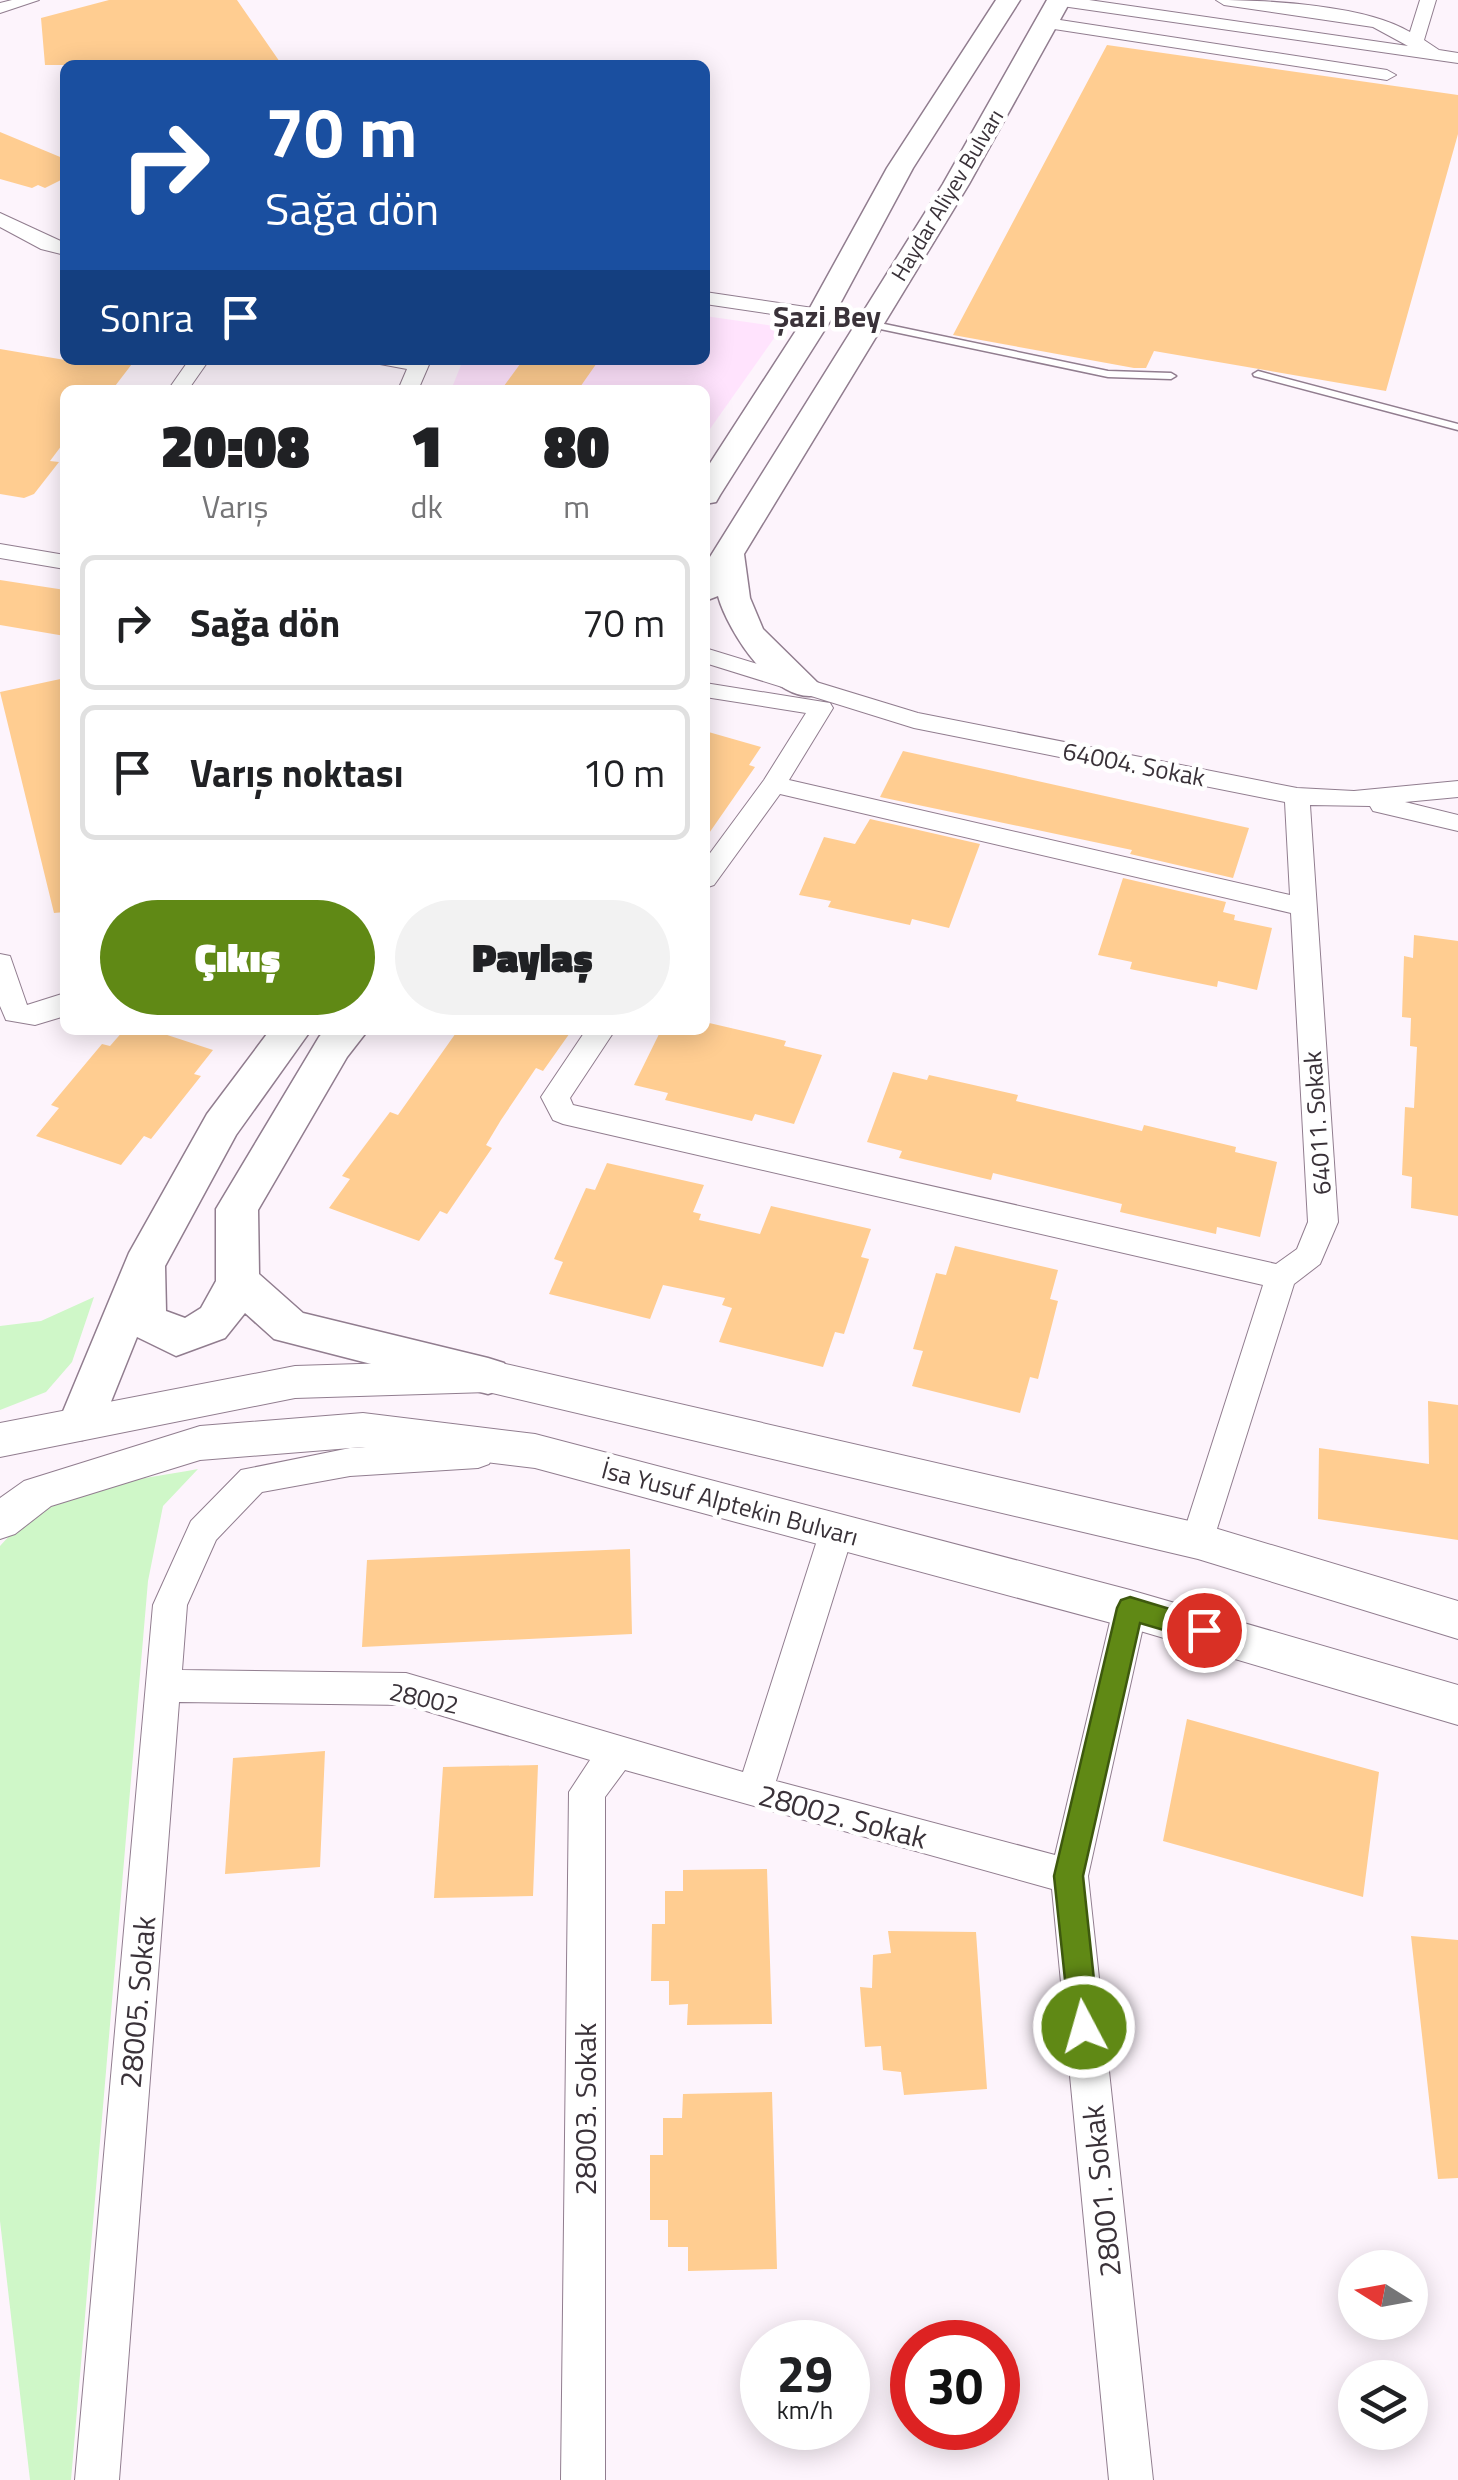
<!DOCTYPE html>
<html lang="tr">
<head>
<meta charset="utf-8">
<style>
  :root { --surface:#fff; --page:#f2f2f2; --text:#202124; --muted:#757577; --line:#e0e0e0; --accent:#608915 }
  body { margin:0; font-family:"Titillium Web",sans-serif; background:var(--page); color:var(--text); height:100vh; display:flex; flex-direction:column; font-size:38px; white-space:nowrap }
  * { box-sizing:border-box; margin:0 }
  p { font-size:32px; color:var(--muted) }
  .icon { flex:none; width:55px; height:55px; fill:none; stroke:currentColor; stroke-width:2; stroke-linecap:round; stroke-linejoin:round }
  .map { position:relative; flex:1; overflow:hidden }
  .details { position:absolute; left:60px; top:385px; width:650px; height:650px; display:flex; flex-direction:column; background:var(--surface); border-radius:15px; box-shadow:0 5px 25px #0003 }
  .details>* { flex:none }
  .top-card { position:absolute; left:60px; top:60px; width:650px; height:305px; border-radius:15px; box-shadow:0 5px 25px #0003; background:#1a4fa0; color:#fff; overflow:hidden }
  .needle { width:65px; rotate:281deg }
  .tools { position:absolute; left:1338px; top:2250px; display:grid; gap:20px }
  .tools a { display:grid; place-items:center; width:90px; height:90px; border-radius:50%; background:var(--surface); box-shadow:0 5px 25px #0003; font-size:50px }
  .speed { position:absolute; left:740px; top:2320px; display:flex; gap:20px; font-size:50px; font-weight:700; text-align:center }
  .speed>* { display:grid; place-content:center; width:130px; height:130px; border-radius:50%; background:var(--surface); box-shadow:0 5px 25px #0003; line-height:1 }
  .speed small { font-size:25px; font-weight:400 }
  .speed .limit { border:15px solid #d22; background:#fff; color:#111 }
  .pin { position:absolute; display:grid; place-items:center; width:85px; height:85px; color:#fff; margin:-42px; border:5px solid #fff; border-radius:50%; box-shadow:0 2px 10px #0007 }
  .me { position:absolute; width:110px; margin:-55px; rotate:354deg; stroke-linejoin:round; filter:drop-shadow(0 0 8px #0008) }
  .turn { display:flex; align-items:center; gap:35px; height:210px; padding:0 40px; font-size:45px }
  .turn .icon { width:130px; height:130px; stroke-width:2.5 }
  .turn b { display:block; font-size:70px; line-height:85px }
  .then { display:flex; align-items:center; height:95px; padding:0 40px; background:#0003; gap:20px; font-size:38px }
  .eta { display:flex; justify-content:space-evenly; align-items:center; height:170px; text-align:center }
  .eta b { font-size:60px; font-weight:800; line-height:70px }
  .action { display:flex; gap:20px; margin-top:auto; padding:20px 40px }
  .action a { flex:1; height:115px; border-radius:60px; background:var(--accent); color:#fff; font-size:40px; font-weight:800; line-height:115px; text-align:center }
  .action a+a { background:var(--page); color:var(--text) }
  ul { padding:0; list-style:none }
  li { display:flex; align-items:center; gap:30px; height:135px; margin:0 20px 15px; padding:0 20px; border:5px solid var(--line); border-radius:15px }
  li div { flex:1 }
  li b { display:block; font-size:38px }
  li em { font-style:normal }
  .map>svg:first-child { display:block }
</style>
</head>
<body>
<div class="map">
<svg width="1458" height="2480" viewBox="0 0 1458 2480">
  <rect width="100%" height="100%" fill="#fdf4fc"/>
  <path fill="#ffe3fd" d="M705 316 782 327 705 436V390H451L463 360H705Z"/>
  <path fill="#cff7c8" d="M94 1297 72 1362 46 1392 0 1410V1326L41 1321Z
    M198 1469 163 1506 148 1581 71 2480H30L0 2221V1546C53 1485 123 1483 198 1469Z"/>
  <path fill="#ffcd91" d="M109 0H237L282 65H45L41 18Z
    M1107 45 1458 95V134L1386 391 1154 351 1146 368H1134L953 335Z
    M0 132 65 159V178L45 188 38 185 32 188 0 179Z
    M0 349 65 360H135L112 390H65V441L50 461 59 462 34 494 24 498 0 494Z
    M523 360H599L578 390H501Z
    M0 580 65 590V636L0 625Z
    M65 678V912L54 913 0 692Z
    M705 731 761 747 749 765 755 767 705 839Z
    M903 751 1249 828 1233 878 1130 854 1132 850 880 797Z
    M870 819 980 844 949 928 912 919 910 925 828 907 831 901 799 895 824 837 855 844Z
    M1123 878 1226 902 1223 912 1235 915 1234 920 1272 928 1257 990 1218 981 1217 987 1130 969 1132 962 1098 955Z
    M1414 935 1458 941V1216L1411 1208 1412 1177 1402 1175 1405 1107 1414 1108 1417 1047 1410 1046 1411 1018 1402 1017 1404 956 1413 958Z
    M705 1022 786 1041 784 1046 822 1055 794 1124 755 1114 752 1121 665 1100 668 1093 634 1085 661 1030H705Z
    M124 1030H152L213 1050 194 1074 201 1076 151 1139 144 1136 121 1165 36 1136 59 1108 51 1105 102 1044 110 1046Z
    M458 1030H572L543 1071 536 1068 501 1120 486 1145 492 1148 447 1214 440 1211 419 1241 329 1208 350 1179 342 1176 390 1112 398 1115Z
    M893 1072 927 1080 929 1075 1018 1095 1016 1101 1142 1131 1144 1125 1236 1147 1235 1152 1277 1162 1260 1237 1217 1227 1216 1234 1120 1212 1122 1204 993 1173 991 1180 899 1158 902 1151 867 1142Z
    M607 1163 704 1185 693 1212 701 1214 699 1220 760 1234 771 1206 871 1229 861 1257 869 1259 844 1334 835 1332 823 1367 719 1342 732 1308 722 1305 725 1298 663 1285 650 1319 549 1294 563 1262 554 1259 586 1188 595 1190Z
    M955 1246 1058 1270 1050 1299 1058 1301 1038 1379 1030 1377 1020 1413 912 1386 923 1351 913 1349 936 1273 946 1275Z
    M1428 1401 1458 1405V1540L1318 1519 1319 1448 1429 1464Z
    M630 1549 632 1634 362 1647 367 1560Z
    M1187 1719 1379 1772 1363 1897 1163 1841Z
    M325 1751 320 1867 225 1874 233 1758Z
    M538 1765 533 1896 434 1898 443 1767Z
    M767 1869 772 2024 687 2025 688 2004 669 2005V1981H651L652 1924H665V1891H683V1870Z
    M888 1931 976 1932 987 2089 904 2095 901 2072 883 2070 881 2046 865 2047 860 1987 872 1988 873 1955 891 1953Z
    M1411 1936 1458 1940V2178L1438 2179Z
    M772 2092 777 2269 688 2271V2247H668V2220H650V2155H663V2118H682L683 2094Z"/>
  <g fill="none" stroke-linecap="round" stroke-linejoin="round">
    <defs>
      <path id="service" d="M870 321 1108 371 1171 373 1176 376 1171 379 1108 377 866 326 865 324Z
        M1258 371 1458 424V430L1254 376 1253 374Z"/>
      <path id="minor" d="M12 0H39L0 13V3Z
        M1047 0H1089L1408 46 1373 27 1224 5 1216 0C1268 0 1366 5 1410 32L1420 0H1436L1424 40 1439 50 1458 53V63L1055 5Z
        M1047 18 1387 70 1396 75 1387 80 1041 27V19Z
        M0 213 65 243V255L41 249 0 227Z
        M705 292 820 309 830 315 820 321 705 304Z
        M189 360H209L188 390H168Z
        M377 360H431L418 390H398L407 369 380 364Z
        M0 544 65 555V569L0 558Z
        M705 648 918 713 1297 788 1354 791 1458 781V797L1405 802 1458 815V831L1373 811 1370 806 1310 805 1338 1222 1320 1264 1294 1284 1210 1551 1198 1555 1186 1551 1181 1541 1263 1285 563 1124 553 1120 541 1097 586 1030H615L570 1098 573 1105 1276 1264 1297 1249 1308 1222 1291 913 780 794 714 885 705 888V860L764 780 806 713 705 697V683L830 703 833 708 789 780 1290 895 1285 802 914 728 705 663Z
        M0 954 10 956 27 1005 65 993V1016L35 1025 6 1020 0 1006Z
        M478 1440 489 1444 494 1454 489 1464 478 1468 350 1476 262 1492 216 1540 187 1605 182 1670 406 1673 743 1772 820 1531 825 1521 837 1517 849 1521 854 1531 776 1781 1055 1855 1113 1609 1118 1598 1130 1594 1142 1598 1147 1609 1088 1876 1153 2480H1109L1052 1889 625 1770 605 1797V2480H561L569 1792 590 1760 406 1705 179 1702 119 2480H75L153 1605 191 1521 241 1470 350 1448Z"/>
      <path id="tertiary" d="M488 1360 1198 1523 1458 1601V1639L1198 1559 488 1392 295 1398 0 1457V1423L295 1366Z
        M363 1413 535 1434 1130 1590 1458 1685V1725L1130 1628 535 1468 363 1447 200 1460 51 1506 15 1534 0 1539V1498L24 1481 200 1426Z"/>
      <path id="secondary" d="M996 0H1020L913 168 834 315 720 495 716 502 705 504V471L806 315 887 168Z
        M1047 0H1071L969 184 744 554 750 598 763 629 823 688 818 695C776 706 728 632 718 596L705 601V565L943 184Z
        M270 1030H311L236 1135 165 1266 166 1311 185 1318 201 1308 216 1281V1209L319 1037 325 1030H368L347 1057 258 1210 259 1274 303 1313 488 1358 504 1363 510 1376 504 1389 488 1394 274 1339 245 1313 225 1338 176 1356 137 1337 98 1434 82 1440 66 1434 59 1421 129 1253 207 1114Z"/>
    </defs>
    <use href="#service" stroke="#917d8f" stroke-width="3"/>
    <use href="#minor" stroke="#917d8f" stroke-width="2"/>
    <use href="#tertiary" stroke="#917d8f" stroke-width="2"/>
    <use href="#secondary" stroke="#917d8f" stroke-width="3"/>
    <use href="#service" fill="#fff" fill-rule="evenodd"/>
    <use href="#minor" fill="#fff" fill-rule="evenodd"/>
    <use href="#tertiary" fill="#fff" fill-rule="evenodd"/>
    <use href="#secondary" fill="#fff" fill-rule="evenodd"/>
  </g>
  <path fill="#608915" stroke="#3e590e" stroke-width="2.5" d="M1130 1597 1213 1622 1217 1630 1213 1638 1204 1642 1140 1623 1083 1876 1099 2027 1095 2037 1084 2042 1074 2037 1070 2027 1054 1876 1117 1608 1121 1600Z"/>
  <g text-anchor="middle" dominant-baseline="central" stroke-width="9" stroke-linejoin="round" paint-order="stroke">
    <g font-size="22" fill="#3a3239" stroke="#fff">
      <text transform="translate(947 195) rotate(-59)">Haydar Aliyev Bulvarı</text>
    </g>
    <g font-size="25" fill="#3a3239" stroke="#fff">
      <text transform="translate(1134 764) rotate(11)">64004. Sokak</text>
      <text transform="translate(1317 1123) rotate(-94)">64011. Sokak</text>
      <text transform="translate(730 1503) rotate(15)">İsa Yusuf Alptekin Bulvarı</text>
      <text transform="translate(424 1698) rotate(12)">28002</text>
    </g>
    <g font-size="30" font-weight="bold" fill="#3a3239" stroke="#fff">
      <text x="827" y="316">Şazi Bey</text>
    </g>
    <g font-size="30" fill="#3a3239" stroke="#fff">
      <text transform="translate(843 1816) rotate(15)">28002. Sokak</text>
      <text transform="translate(137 2002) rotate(-85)">28005. Sokak</text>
      <text transform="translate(585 2109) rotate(-90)">28003. Sokak</text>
      <text transform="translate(1101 2191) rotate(-96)">28001. Sokak</text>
    </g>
  </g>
</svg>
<div class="tools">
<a><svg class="needle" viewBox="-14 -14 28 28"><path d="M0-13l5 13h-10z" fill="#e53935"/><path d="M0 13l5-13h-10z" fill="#757577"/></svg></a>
<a><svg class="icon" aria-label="layers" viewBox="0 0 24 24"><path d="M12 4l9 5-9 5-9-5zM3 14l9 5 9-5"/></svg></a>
</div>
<div class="speed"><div>29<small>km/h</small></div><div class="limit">30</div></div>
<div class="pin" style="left:1204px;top:1630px;background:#d93025"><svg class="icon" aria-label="arrive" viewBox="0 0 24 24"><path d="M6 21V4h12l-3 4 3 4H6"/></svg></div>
<svg class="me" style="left:1084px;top:2027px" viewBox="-20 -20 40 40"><circle r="17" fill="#608915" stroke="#fff" stroke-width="3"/><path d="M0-11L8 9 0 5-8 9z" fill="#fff"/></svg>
<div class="top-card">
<div class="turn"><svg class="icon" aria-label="right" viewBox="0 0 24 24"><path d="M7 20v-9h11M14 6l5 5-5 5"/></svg><div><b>70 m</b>Sağa dön</div></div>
<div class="then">Sonra<svg class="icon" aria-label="arrive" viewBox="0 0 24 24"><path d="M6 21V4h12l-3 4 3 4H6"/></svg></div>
</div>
<section class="details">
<div class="eta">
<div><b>20:08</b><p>Varış</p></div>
<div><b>1</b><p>dk</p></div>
<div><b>80</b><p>m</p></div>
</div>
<ul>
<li><svg class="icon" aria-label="right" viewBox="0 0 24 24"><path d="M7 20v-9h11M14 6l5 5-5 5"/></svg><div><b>Sağa dön</b></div><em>70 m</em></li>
<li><svg class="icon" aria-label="arrive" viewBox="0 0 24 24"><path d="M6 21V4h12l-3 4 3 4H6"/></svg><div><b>Varış noktası</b></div><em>10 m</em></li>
</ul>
<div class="action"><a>Çıkış</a><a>Paylaş</a></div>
</section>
</div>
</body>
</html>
